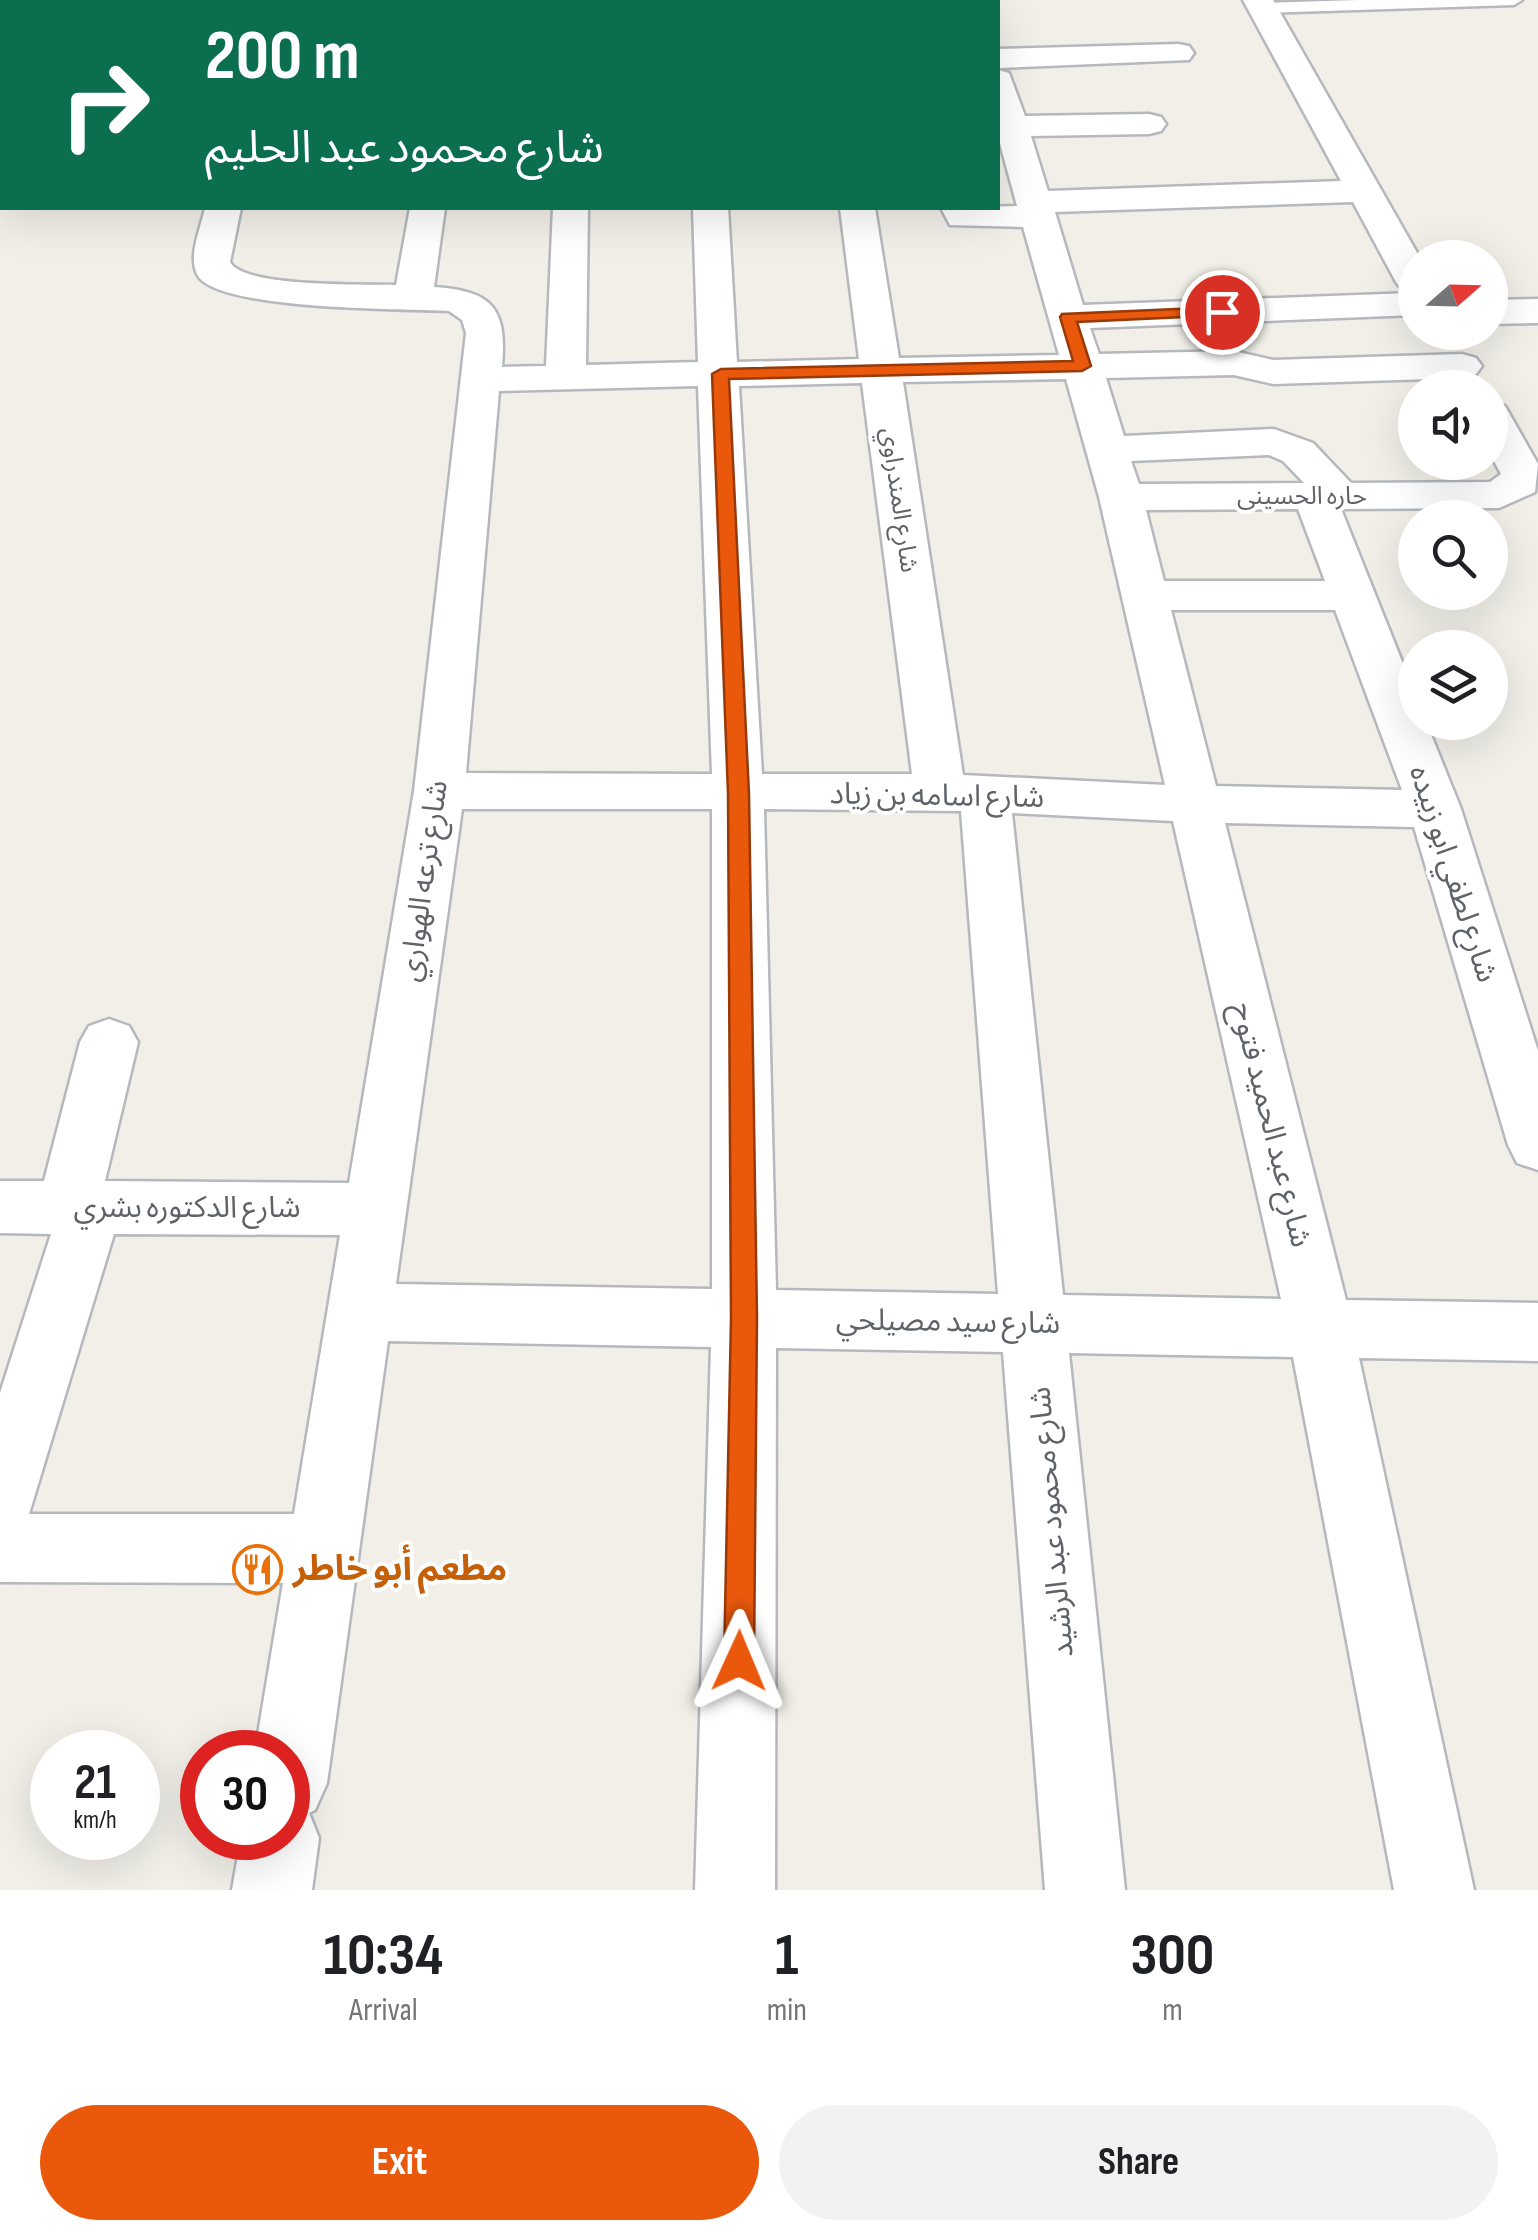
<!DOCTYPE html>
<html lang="en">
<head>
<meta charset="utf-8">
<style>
  :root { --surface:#fff; --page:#f2f2f2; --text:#202124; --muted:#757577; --accent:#ea580c }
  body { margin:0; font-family:"Sofia Sans Condensed","Noto Sans Arabic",sans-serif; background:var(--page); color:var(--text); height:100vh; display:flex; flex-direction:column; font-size:38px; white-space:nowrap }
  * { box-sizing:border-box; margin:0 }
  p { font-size:32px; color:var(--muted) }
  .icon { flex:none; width:55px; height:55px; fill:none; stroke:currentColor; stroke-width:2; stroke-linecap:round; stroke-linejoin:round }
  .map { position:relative; height:1890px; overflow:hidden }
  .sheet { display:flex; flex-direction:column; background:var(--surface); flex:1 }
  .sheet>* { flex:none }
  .top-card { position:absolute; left:0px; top:0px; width:1000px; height:210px; box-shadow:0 10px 40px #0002; background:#0b6e4f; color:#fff; overflow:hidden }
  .needle { width:65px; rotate:70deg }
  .buttons { position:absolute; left:1398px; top:240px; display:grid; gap:20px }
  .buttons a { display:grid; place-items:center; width:110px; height:110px; border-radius:50%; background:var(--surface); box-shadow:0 10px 40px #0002; font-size:50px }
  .speed { position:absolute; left:30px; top:1730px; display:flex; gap:20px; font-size:50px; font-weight:700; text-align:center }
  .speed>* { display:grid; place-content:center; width:130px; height:130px; border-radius:50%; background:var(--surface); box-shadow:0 10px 40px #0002; line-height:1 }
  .speed small { font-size:25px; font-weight:400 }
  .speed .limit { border:15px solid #d22; background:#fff; color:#111 }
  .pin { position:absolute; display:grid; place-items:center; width:85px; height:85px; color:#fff; margin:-42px; border:5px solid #fff; border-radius:50%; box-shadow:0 2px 10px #0007 }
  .me { position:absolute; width:110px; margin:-55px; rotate:1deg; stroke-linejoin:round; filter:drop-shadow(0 0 8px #0008) }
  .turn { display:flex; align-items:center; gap:35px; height:210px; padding:0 40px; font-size:45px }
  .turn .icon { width:130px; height:130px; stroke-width:2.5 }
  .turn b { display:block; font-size:70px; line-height:85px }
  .eta { display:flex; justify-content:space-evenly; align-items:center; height:170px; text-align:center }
  .eta b { font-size:60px; font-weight:700; line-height:70px }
  .action { display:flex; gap:20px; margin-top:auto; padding:20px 40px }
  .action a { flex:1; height:115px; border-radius:60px; background:var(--accent); color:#fff; font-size:40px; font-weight:700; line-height:115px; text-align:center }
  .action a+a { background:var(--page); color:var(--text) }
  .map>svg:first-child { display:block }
</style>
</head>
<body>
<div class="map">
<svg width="1538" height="1890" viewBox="0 0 1538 1890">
  <rect width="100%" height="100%" fill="#f1efe8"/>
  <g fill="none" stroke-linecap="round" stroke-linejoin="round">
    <defs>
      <path id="service" d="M1358 0H1522L1514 5 1262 13 1254 8 1262 3Z"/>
      <path id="minor" d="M453 0H483V2H453Z
        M592 0H622V2H592Z
        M815 0H845V2H815Z
        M961 0H991V2H961Z
        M1243 0H1273L1420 258H1415V315L1090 328 1099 354 1234 351 1273 360 1462 354 1476 358 1482 366 1476 374 1462 378 1273 384 1234 375 1106 378 1124 436 1274 429 1313 443 1351 483 1490 482 1501 474 1490 454V403L1505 406 1538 464 1535 492 1499 508 1341 509 1415 694V722H1426L1461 809 1538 1051V1170L1517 1163 1508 1145 1414 827 1225 823 1346 1300 1538 1303V1361L1359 1358 1474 1890H1394L1293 1357 1069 1353 1125 1890H1045L1003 1352 776 1348 775 1890H695L711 1347 388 1341 327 1783 315 1810 309 1813 319 1838 312 1890H232L241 1838H288V1752H255L283 1583 0 1582V1393L51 1234 0 1233V1181H44L80 1042 89 1026 109 1019 129 1026 138 1042 105 1181 349 1183 414 791 466 333 462 320 449 311C404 309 219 310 198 276 187 257 201 228 205 208H241L230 262C244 288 365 284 396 285L410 208H445L434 287C494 291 507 309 502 367L546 366 553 208H588L586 365 698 362 693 208H728L737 362 859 359 840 208H875L899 358 1059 355 1023 227 950 225 941 208 1017 206 998 136V70L1009 73 1025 116 1149 114 1161 117 1166 124 1161 131 1149 134 1031 136 1048 191 1341 181ZM1353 202 1396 282 1402 290 1412 293 1083 305 1055 212ZM1066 379 1099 497 1165 785 963 775 903 382ZM862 383 912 774H762L739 386ZM698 386 712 774 466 773 499 391ZM1269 455 1283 461 1304 483 1139 484 1131 461ZM1298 509 1325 581H1164L1146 510ZM1171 610H1335L1402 790 1216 786ZM462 809H712V1289L396 1284ZM764 809 961 811 998 1294 776 1290ZM1012 813 1173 821 1281 1299 1063 1295ZM114 1234 340 1235 294 1514H29Z
        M1178 44 1189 46 1194 53 1189 60 998 68V49Z
        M1538 299V323L1490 324V300Z"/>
    </defs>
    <use href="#service" stroke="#b5b8bc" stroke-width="5"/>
    <use href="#minor" stroke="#b5b8bc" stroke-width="5"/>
    <use href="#service" fill="#fff" fill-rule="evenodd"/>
    <use href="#minor" fill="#fff" fill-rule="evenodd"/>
  </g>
  <path fill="#ea580c" stroke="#983908" stroke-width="2.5" d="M1222 307 1230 312 1228 315 1077 322 1091 366 1082 371 729 379 749 794 757 1318 754 1661 750 1672 739 1677 728 1672 724 1661 731 1318 728 794 712 374 721 369 1073 361 1060 317 1062 314Z"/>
  <defs>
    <symbol id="restaurant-ring" viewBox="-11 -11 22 22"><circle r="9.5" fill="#fff" stroke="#e8710a" stroke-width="1.5"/><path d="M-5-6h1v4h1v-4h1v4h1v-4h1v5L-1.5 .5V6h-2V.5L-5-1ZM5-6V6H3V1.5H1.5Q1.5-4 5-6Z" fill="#e8710a"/></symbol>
  </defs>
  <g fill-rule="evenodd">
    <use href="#restaurant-ring" x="230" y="1542" width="55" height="55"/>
  </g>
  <g text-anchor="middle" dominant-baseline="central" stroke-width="8" stroke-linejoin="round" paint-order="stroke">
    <g font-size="25" fill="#5f6368" stroke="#fff">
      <text x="1302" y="496">حاره الحسينى</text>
      <text transform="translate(899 500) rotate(82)">شارع المندراوي</text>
    </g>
    <g font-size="30" fill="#5f6368" stroke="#fff">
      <text transform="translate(937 796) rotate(1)">شارع اسامه بن زياد</text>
      <text transform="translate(1453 874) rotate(72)">شارع لطفي ابو زبيده</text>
      <text transform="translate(424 881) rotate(-82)">شارع ترعه الهواري</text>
      <text transform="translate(1271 1125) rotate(76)">شارع عبد الحميد فتوح</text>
      <text x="187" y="1208">شارع الدكتوره بشري</text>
      <text transform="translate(948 1322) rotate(1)">شارع سيد مصيلحي</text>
      <text transform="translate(1052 1522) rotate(-95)">شارع محمود عبد الرشيد</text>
    </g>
    <g font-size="35" font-weight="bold" fill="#c56008" stroke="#fff" text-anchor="start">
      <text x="293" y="1569">مطعم أبو خاطر</text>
    </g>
  </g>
</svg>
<div class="buttons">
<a><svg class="needle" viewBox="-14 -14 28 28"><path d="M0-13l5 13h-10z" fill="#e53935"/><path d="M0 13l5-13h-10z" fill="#757577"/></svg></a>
<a><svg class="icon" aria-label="sound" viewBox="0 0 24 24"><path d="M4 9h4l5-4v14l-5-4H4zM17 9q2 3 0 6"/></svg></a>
<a><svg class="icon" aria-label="search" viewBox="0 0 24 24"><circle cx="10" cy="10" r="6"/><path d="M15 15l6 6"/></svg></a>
<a><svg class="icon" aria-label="layers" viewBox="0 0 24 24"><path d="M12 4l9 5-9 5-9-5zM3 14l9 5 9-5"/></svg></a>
</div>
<div class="speed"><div>21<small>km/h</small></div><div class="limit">30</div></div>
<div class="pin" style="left:1222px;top:312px;background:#d93025"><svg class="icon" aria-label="arrive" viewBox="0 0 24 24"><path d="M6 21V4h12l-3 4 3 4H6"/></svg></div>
<svg class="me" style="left:739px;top:1661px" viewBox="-20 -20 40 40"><path d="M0-17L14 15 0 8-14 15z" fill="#ea580c" stroke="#fff" stroke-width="4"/></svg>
<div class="top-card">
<div class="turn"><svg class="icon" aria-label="right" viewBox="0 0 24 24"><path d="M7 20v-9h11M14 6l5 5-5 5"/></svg><div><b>200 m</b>شارع محمود عبد الحليم</div></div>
</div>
</div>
<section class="sheet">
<div class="eta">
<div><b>10:34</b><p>Arrival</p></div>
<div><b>1</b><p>min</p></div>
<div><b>300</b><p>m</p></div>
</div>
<div class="action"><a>Exit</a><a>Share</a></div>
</section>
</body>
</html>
